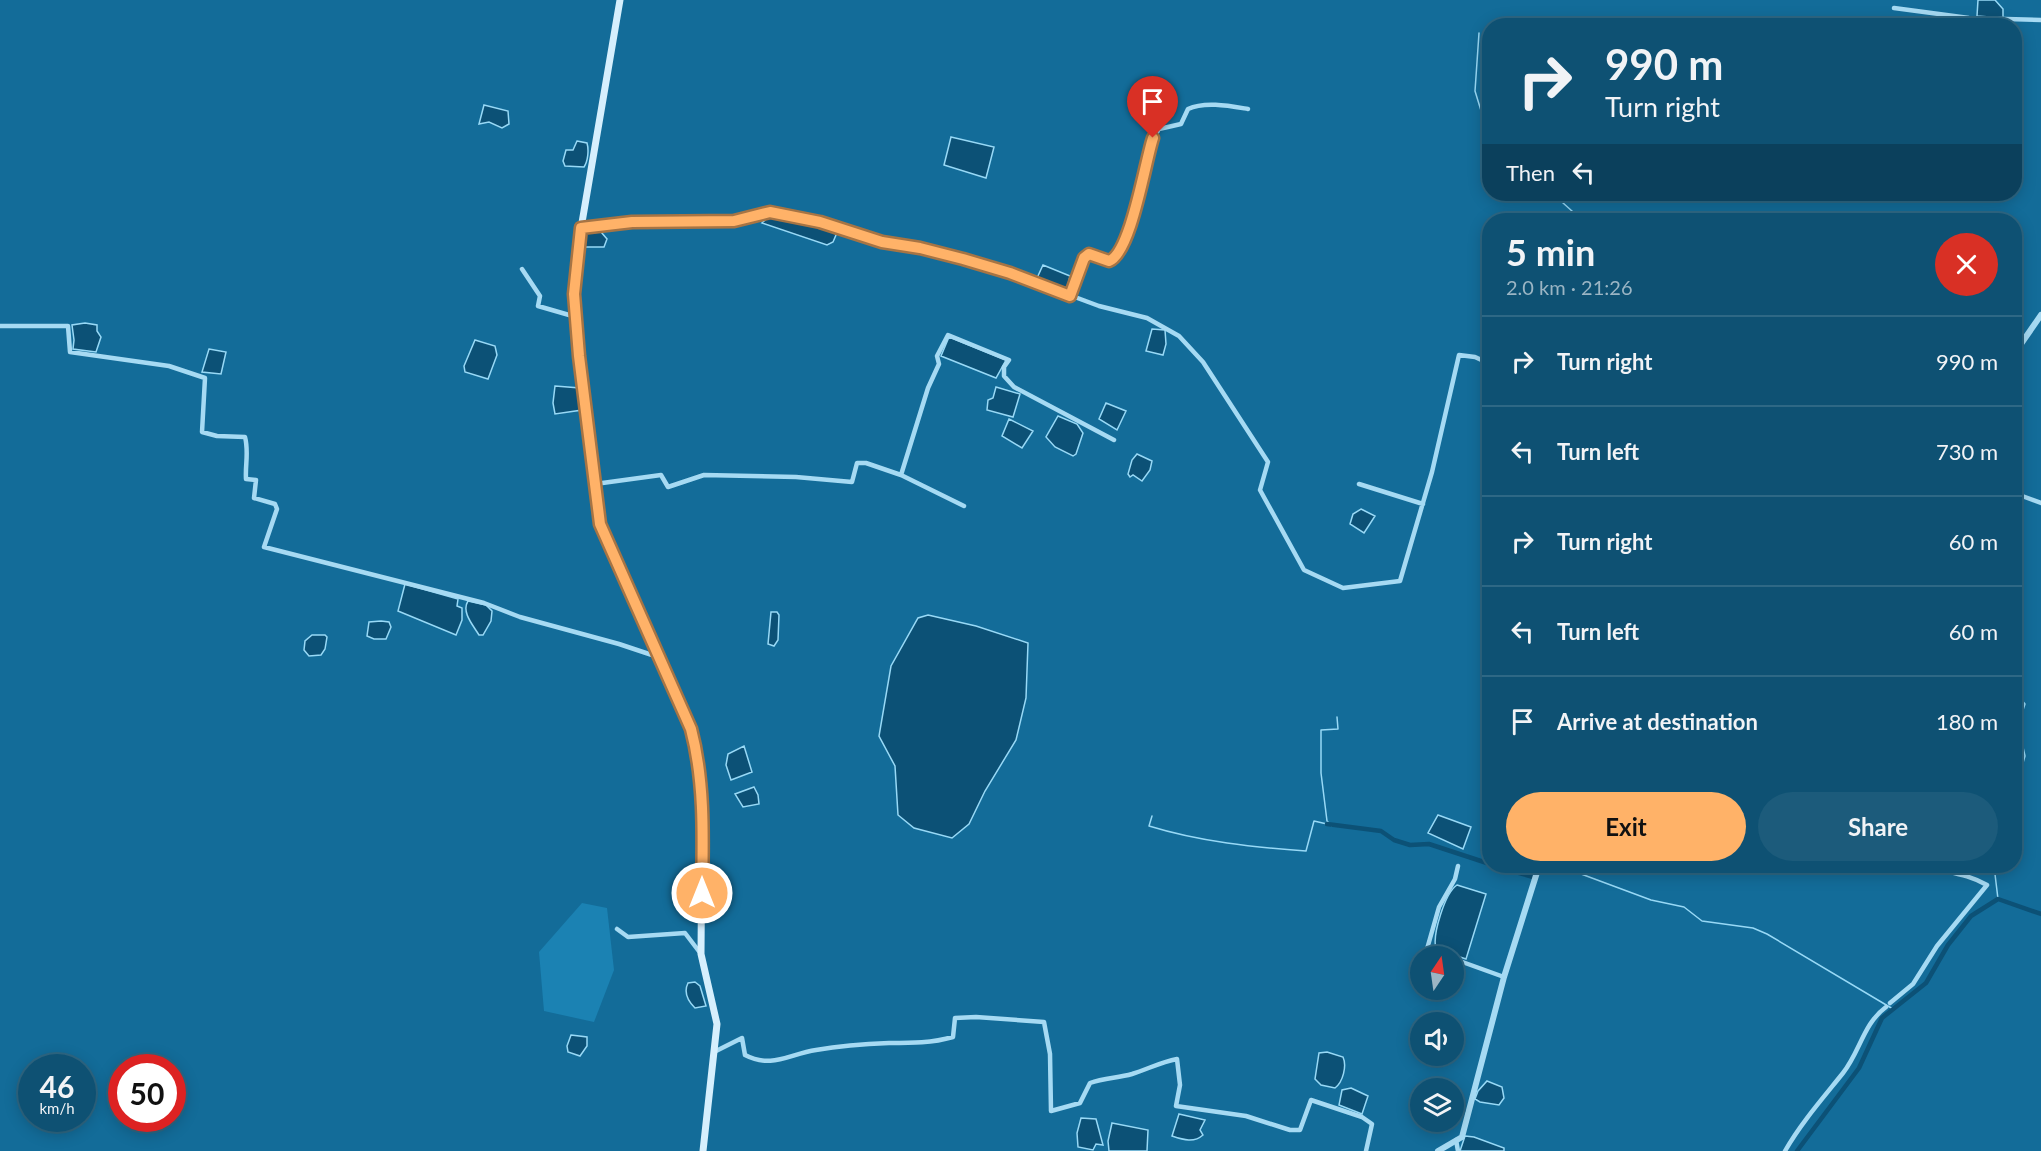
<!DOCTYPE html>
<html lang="en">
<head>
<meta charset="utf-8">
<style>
  :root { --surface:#0e5173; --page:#1c5b7b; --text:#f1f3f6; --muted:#9bb5c4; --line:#2e6885; --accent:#ffb268 }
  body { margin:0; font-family:Lato,sans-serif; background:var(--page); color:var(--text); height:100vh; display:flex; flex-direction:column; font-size:22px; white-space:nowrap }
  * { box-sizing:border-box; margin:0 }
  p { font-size:20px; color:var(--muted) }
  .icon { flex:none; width:33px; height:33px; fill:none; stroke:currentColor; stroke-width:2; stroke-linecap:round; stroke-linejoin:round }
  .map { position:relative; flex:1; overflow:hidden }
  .panel { position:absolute; left:1482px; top:213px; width:540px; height:660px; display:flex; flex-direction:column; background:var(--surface); border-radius:24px; box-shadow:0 3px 15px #0003,0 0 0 2px var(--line) }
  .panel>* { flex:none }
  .top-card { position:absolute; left:1482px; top:18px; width:540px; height:183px; border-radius:24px; box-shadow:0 3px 15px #0003,0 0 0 2px var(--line); background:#0e5173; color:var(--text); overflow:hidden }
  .needle { width:39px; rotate:13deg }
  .controls { position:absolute; left:1410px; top:946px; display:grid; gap:12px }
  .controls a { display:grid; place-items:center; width:54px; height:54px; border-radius:50%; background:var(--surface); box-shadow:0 3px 15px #0003,0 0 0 2px var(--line); font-size:30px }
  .speed { position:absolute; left:18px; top:1054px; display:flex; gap:12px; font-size:30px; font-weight:700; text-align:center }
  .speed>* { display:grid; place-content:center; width:78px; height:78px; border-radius:50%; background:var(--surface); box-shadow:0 3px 15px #0003,0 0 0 2px var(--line); line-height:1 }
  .speed small { font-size:15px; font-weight:400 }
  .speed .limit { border:9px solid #d22; background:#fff; color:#111 }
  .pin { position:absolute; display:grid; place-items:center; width:51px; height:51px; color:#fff; margin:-62px -26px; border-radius:50% 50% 50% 0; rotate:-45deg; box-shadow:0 0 6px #0007 }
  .pin .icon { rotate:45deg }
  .me { position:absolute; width:66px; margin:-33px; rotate:0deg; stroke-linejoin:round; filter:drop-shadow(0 0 4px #0008) }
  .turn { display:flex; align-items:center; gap:21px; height:126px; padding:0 24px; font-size:27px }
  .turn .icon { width:78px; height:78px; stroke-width:2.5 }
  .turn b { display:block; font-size:42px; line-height:51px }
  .then { display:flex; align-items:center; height:57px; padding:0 24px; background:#0003; gap:12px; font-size:22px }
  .round { display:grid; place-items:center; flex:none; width:63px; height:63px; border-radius:32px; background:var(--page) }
  .summary { display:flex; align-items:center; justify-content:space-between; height:102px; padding:0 24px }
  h1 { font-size:36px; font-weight:700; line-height:45px }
  .action { display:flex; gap:12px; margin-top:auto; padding:12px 24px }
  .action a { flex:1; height:69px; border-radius:36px; background:var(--accent); color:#111; font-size:24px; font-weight:700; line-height:69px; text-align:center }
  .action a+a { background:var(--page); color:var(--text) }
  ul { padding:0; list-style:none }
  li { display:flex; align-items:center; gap:18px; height:90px; padding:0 24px; border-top:2px solid var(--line) }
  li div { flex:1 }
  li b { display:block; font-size:22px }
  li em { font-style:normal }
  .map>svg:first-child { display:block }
</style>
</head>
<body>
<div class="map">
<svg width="2041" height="1151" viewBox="0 0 2041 1151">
  <rect width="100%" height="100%" fill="#136c99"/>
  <path fill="#1b82b3" d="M582 903 607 908 614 970 594 1022 544 1011 539 952Z"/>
  <path fill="#0c5176" stroke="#98d9f6" stroke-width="1.5" d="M1978 0H1995L2003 9V18L1977 16Z
    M484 105 508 111 509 124 502 128 489 122 479 124Z
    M951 137 994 147 986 178 944 165Z
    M577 141 587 143C589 150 588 161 584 167L565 166 563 161 566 150H573Z
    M771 214 833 229 836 235 833 242 827 245 762 223Z
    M601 232 607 239 604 247H584L582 243 586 233Z
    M1043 265 1070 276 1067 289 1037 278Z
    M85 323 97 325V331L101 337 96 352 73 349 74 340 72 325Z
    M1152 329 1165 330 1166 344 1163 355 1146 351Z
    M949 337 1006 360 996 378 941 356Z
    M475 340 495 346 497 355 488 379 465 372 464 366Z
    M209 349 226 352 221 374 202 372Z
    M555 386 580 388 582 410 555 414 553 403Z
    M996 387 1020 394 1013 417 987 410 988 400 993 398Z
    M1106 403 1126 411 1117 430 1099 419Z
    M1058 416 1077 424 1083 433 1076 454 1073 456 1055 447 1046 437Z
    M1009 419 1033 431 1022 448 1002 436Z
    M1137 454 1152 461 1150 470 1142 481 1133 475 1130 477 1128 474 1132 460Z
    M1361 509 1375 516 1364 533 1350 524 1353 514Z
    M405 584 458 599 457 606 462 608V620L456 635 398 611Z
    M468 601 486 605 492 611 491 621 483 635H479C473 625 461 612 468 601Z
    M771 612H777L779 615 778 640 774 646 768 644Z
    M928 615 976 626 1028 643 1026 698 1016 740 985 791 969 824 952 838 914 828 898 815 895 766 879 736 891 666 918 618Z
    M381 621 389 622 391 627 386 639H374L367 636 369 622Z
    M312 635H325L327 637 325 649 321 655 309 656 304 650 305 641Z
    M744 746 752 772 731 780 726 765 728 754Z
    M754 787 758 795 759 804 743 807 735 794Z
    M1438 815 1471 827 1463 849 1428 833Z
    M1457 885 1486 894 1466 959 1436 949C1432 935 1445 893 1457 885Z
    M695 982 700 986 706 1006 695 1008C688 1001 683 993 688 983Z
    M571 1035 587 1037V1046L580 1056 568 1052 567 1046Z
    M1327 1052 1343 1057C1347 1066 1343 1082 1335 1088L1321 1085 1315 1079 1319 1053Z
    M1487 1081 1502 1087 1504 1098 1499 1105 1480 1102 1475 1099 1478 1091Z
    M1351 1088 1368 1096 1362 1114 1339 1105 1342 1090Z
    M1179 1114 1205 1120 1200 1130 1203 1135C1194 1143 1184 1140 1172 1136Z
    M1081 1118 1096 1119 1103 1145 1096 1144 1093 1150 1078 1147 1077 1133Z
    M1112 1123 1148 1130 1147 1151H1109L1108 1141Z
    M1465 1136 1474 1137 1504 1148V1151H1460Z"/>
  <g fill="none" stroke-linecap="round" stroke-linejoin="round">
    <path stroke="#98d9f6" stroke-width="1.5" d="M1479 33 1475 91 1490 140
      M1553 194 1582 220
      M2014 697 2020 698 2025 704 2018 725 2025 756 2014 794
      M1152 816 1149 826C1201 842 1253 847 1306 851L1314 821 1327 824
      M1332 826 1327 821 1321 773V730L1338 729 1337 717
      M1994 866 1998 899
      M1565 868 1651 900 1684 907 1702 921 1753 928 1767 934 1893 1009"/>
    <path stroke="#0c5176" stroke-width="4.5" d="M1327 824 1381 831 1394 840 1410 845 1429 844 1490 864
      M1494 866 1533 877
      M1797 1151 1859 1068 1882 1018 1926 983 1948 945 1971 916 1998 899 2041 914"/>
    <path stroke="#a6daf3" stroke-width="4.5" d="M1894 8 1969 18 2041 20
      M581 228 631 222 734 221 770 212 821 222 882 242 920 248 962 259 1010 273 1099 306 1147 318 1179 336 1203 362 1268 462 1260 490 1304 570 1343 588 1400 581 1432 472 1459 355 1475 357 1490 364
      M522 269 540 296 538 306 576 317
      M1070 296 1084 258 1089 254 1109 261C1135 251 1141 155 1159 129L1181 124 1188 109C1205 101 1230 106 1248 109
      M0 326H68L70 352 169 366 205 378 202 432 217 436 245 437C249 452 245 465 246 479L256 480 254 498 275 504 277 509 264 547 484 603 520 617 619 644 658 657
      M901 475 964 506
      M595 484 661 475 668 487 704 475 796 477 852 482 857 463H866L901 475 928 388 939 364 937 356 948 335 1009 360 1004 367V376L1014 387 1114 440
      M1359 484 1423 504
      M2014 493 2041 503
      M617 929 628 937 685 933 701 954
      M1448 957 1427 949 1439 907 1455 879 1458 866
      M1454 959 1504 977
      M1890 1003 1913 984 1937 946 1987 885C1966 873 1948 873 1925 866
      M714 1052 742 1038 745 1055C772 1069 789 1054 816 1050 840 1046 865 1044 889 1043 912 1043 932 1043 953 1037L955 1018 976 1017 1044 1022 1050 1054 1051 1111 1080 1103 1090 1083C1104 1078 1118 1078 1132 1074 1148 1069 1161 1062 1177 1059L1180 1085 1176 1106 1246 1116 1290 1130H1300L1311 1100 1362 1117 1372 1124 1366 1151
      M1456 1140 1458 1151
      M1785 1151C1801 1123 1823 1098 1843 1073 1860 1052 1863 1024 1886 1007"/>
    <path stroke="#a6daf3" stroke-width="6" d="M2014 354 2041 315
      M1438 1151 1462 1137 1504 977 1539 866"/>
    <path stroke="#d6effd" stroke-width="7" d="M620 0 578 246 575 294 579 356 600 524 691 729 696 747 702 819 701 954 717 1024 703 1151"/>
  </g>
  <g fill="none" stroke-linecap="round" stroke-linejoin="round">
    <defs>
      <path id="route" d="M702 893C703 839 705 782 691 729L600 524 579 356 574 294 581 228 632 222 734 221 770 212 820 222 882 242 920 248 963 259 1010 273 1070 296 1084 258 1089 254 1109 261C1131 253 1145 162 1153 138"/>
    </defs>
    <use href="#route" stroke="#a67444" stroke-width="15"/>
    <use href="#route" stroke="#ffb268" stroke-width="10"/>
  </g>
</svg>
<div class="controls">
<a><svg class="needle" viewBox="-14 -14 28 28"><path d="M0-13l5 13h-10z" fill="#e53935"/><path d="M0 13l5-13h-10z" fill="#9bb5c4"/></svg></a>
<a><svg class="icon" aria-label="sound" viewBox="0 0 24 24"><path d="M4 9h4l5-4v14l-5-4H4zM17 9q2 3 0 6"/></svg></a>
<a><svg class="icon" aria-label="layers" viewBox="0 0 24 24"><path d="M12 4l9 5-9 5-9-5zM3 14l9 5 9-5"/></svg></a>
</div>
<div class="speed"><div>46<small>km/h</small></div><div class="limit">50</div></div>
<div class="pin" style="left:1153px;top:138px;background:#d93025"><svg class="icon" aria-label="arrive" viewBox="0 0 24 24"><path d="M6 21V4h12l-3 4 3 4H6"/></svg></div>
<svg class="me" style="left:702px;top:893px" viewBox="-20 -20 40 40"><circle r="17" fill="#ffb268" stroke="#fff" stroke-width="3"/><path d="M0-11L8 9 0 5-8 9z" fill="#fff"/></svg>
<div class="top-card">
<div class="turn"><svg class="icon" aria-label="right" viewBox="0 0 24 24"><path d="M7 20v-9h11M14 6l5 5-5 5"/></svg><div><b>990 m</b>Turn right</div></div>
<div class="then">Then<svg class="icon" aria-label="left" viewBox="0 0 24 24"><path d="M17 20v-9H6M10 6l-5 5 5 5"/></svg></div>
</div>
<section class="panel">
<div class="summary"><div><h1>5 min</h1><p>2.0 km · 21:26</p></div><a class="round" style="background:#d93025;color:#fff"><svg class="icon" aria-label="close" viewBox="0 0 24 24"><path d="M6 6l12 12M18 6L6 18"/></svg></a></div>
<ul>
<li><svg class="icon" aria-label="right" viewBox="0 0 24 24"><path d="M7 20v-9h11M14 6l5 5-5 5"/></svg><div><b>Turn right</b></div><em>990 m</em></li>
<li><svg class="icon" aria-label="left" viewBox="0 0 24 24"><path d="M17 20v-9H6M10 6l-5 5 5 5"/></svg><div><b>Turn left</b></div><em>730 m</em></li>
<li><svg class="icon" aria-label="right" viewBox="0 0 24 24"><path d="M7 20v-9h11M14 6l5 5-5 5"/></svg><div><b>Turn right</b></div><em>60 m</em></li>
<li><svg class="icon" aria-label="left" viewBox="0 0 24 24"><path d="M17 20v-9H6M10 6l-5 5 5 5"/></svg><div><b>Turn left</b></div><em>60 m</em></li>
<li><svg class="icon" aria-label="arrive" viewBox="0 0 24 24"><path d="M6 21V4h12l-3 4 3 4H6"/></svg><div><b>Arrive at destination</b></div><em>180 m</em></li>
</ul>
<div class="action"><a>Exit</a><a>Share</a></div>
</section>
</div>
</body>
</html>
